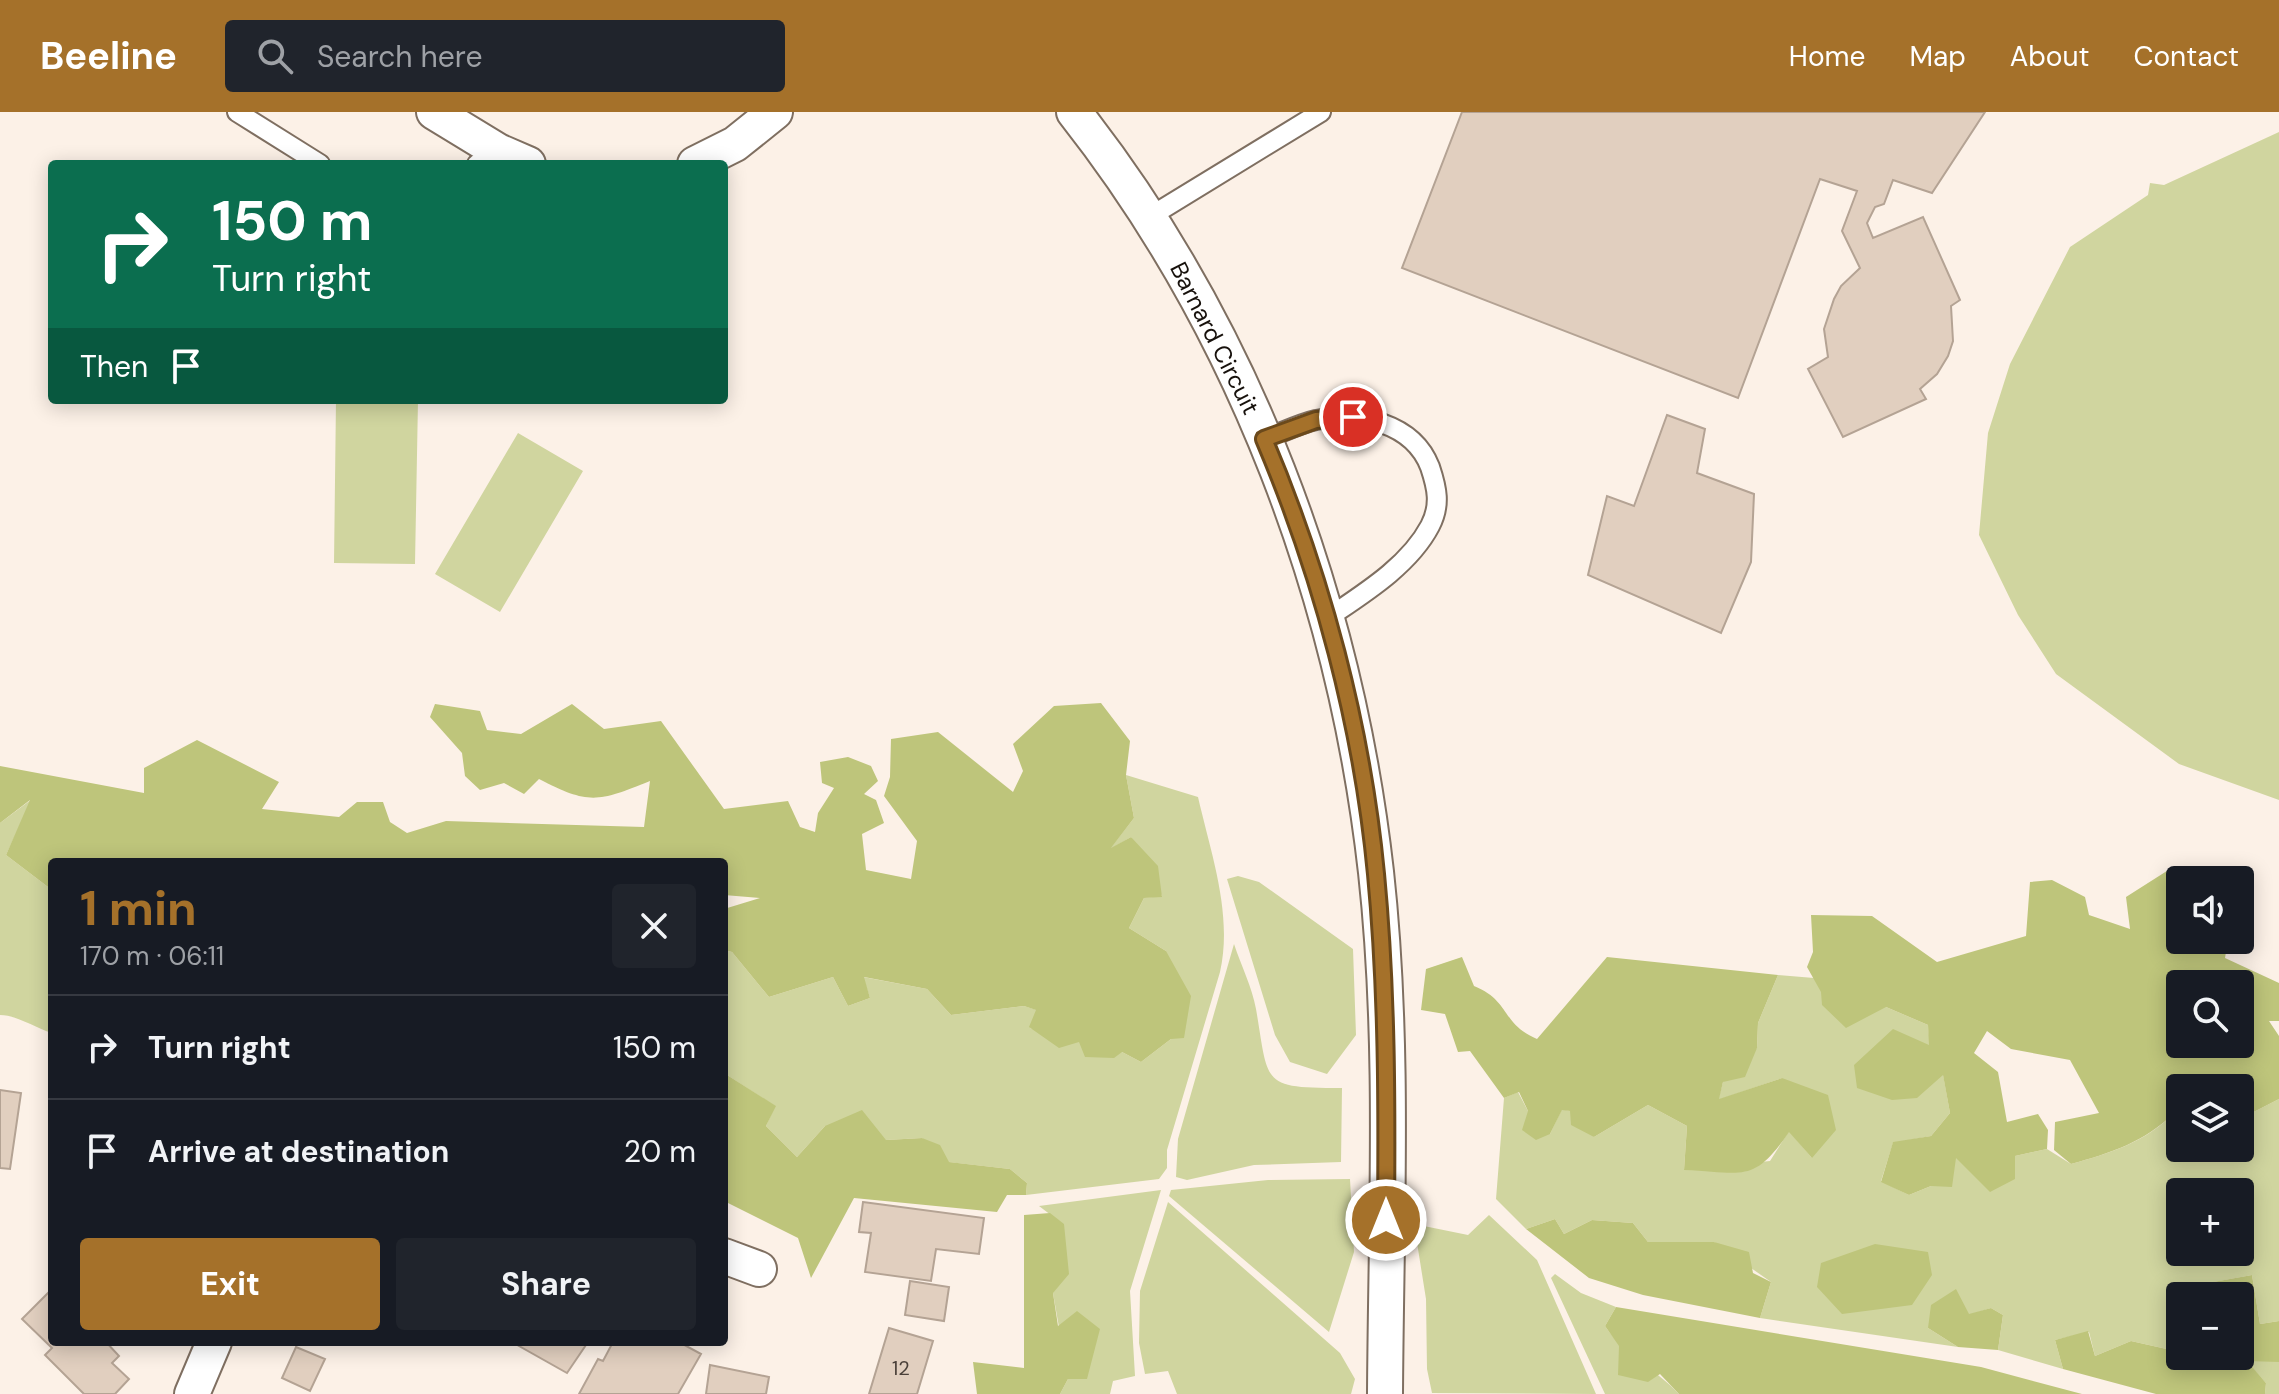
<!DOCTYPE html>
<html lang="en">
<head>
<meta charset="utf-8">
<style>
  :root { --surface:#171b24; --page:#20242c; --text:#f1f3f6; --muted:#9ea1a6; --line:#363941; --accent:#a5712a }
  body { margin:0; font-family:"DM Sans",sans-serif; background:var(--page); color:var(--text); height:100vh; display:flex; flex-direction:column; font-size:30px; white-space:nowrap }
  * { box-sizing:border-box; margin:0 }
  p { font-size:26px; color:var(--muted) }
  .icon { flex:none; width:44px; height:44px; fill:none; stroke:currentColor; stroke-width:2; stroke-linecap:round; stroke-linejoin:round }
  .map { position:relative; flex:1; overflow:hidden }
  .sheet { position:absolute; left:48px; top:746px; width:680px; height:488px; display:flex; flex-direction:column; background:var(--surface); border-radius:8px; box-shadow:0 4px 20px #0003 }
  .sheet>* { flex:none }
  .guide { position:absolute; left:48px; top:48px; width:680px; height:244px; border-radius:8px; box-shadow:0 4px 20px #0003; background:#0b6e4f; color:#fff; overflow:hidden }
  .buttons { position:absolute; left:2166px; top:754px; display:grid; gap:16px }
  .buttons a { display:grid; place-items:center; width:88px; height:88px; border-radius:8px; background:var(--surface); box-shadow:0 4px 20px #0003; font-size:40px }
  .pin { position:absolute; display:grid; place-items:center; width:68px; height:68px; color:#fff; margin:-34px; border:4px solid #fff; border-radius:50%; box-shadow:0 2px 8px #0007 }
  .me { position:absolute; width:88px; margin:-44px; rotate:0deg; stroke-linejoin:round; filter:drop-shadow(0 0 6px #0008) }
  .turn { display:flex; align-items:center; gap:28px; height:168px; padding:0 32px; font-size:36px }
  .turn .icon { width:104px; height:104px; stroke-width:2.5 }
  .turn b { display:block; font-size:56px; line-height:68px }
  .then { display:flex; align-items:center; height:76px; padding:0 32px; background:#0003; gap:16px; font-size:30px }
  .round { display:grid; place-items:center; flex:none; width:84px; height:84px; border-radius:8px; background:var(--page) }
  .summary { display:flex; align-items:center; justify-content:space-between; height:136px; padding:0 32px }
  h1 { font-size:48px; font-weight:700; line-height:60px; color:var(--accent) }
  .primary-button { display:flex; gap:16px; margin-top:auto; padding:16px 32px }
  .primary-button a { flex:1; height:92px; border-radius:8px; background:var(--accent); color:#fff; font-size:32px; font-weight:700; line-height:92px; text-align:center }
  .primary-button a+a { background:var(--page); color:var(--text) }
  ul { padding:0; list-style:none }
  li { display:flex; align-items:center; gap:24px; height:104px; padding:0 32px; border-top:2px solid var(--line) }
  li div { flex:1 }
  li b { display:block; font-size:30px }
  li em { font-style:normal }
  header { display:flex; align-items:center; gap:48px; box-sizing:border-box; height:112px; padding:0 40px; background:var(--accent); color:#fff }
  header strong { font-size:38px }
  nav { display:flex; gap:44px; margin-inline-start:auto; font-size:28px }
  .search { width:560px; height:72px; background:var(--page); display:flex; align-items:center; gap:20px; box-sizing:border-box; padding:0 28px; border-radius:8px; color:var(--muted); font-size:30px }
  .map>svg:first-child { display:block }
</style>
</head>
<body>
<header>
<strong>Beeline</strong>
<div class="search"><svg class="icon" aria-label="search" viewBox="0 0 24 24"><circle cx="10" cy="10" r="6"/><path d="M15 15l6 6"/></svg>Search here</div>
<nav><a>Home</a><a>Map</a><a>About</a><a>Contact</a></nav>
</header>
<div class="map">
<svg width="2279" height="1282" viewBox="0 0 2279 1282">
  <rect width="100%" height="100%" fill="#fcf1e7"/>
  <path fill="#d0d59f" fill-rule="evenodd" d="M2279 20V688L2179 652 2056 562 2018 503 1979 423 1988 321 2010 252 2070 135 2148 83 2150 71 2164 73Z
    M336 288H418L415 452 334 451Z
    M518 321 583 359 500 500 435 462Z
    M1126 663 1198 685C1211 742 1233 802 1220 860L1167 1038V1056L1159 1067 1026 1083 1027 1071 1010 1057 948 1050 922 1026 886 1028 825 1014 797 1045 766 1014 775 994 724 961V838L732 840 769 885 833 865 848 894 870 886 863 865 927 877 951 903 1024 894 1037 898 1030 916 1122 940 1141 950 1171 927 1166 839 1129 816 1144 786 1162 784 1131 725 1109 738 1134 706Z
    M32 687 6 743 52 778V921C35 916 17 903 0 903V711Z
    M1238 764 1259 770 1353 837 1356 923 1327 962 1290 950 1275 923 1227 767Z
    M1234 832C1241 853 1252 875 1256 897 1269 972 1260 976 1342 976L1341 1050 1254 1053 1187 1068 1176 1065 1178 1027Z
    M1778 863 1814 866 1822 880 1886 895 1928 913 1930 933 1943 962 1950 1001 1931 1024 1893 1031 1881 1069 1909 1083 1931 1074 1956 1045 2015 1044 2047 1037 2071 1052C2111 1041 2146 1030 2175 1000L2180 1003V1036H2240V1007L2279 987V1209L2260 1212 2252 1163 2203 1172 2197 1184H2180V1240L2131 1229 2095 1244 2089 1220 2055 1228 2063 1257 1998 1238 2003 1203 1991 1196 1928 1216 1958 1235 1760 1206 1771 1170 1714 1130H1648L1633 1111 1592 1108 1564 1122 1555 1107 1526 1117 1496 1087 1504 986 1518 980 1528 999 1550 1022 1562 997 1570 999 1594 1025 1648 993 1687 1014 1684 1058 1770 1049 1789 1019 1812 1046 1782 966 1718 988 1723 970 1757 936 1758 911ZM2180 1080H2240V1140H2180Z
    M1350 1067 1354 1140 1329 1220 1169 1084 1171 1078 1268 1068Z
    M1161 1078 1130 1179 1135 1264 1113 1269 1110 1282H1060L1068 1267 1053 1181 1064 1113 1039 1094Z
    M1168 1090 1340 1241 1355 1267 1351 1282H1177L1168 1259 1145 1262 1139 1231 1140 1179Z
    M1489 1103 1537 1148 1596 1282 1432 1281 1427 1257 1426 1187 1414 1112 1468 1123Z
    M1555 1162 1581 1181 1616 1195 1605 1214C1624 1243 1656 1257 1679 1282H1605L1551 1166Z
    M2273 1247 2279 1250V1282H2265L2266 1271 2246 1249Z"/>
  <path fill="#bec57b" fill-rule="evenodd" d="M1101 591 1130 629 1126 663 1134 706 1111 736 1131 725 1158 754 1162 785 1144 786 1129 816 1166 839 1191 884 1184 926 1171 927 1141 950 1122 940 1114 946 1085 945 1079 930 1059 936 1029 915 1036 898 1024 894 951 903 927 877 864 865 870 886 848 894 833 865 769 885 732 840 724 838V797L760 786 724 783V750H52V778L6 743 30 688 0 711V654L144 681V656L197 628 279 670 262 697 339 705 357 690H383L390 710 407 721 446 709 644 715 650 669C598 690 589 693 539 667L524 682 504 671 480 678 465 664 462 641 430 605 435 592 480 599 487 618 521 622 572 592 604 617 661 609 724 697 788 689 800 715 815 720 818 701 834 676 822 671 820 650 848 645 871 654 878 669 864 682 876 688 884 711 862 722 866 758 911 767 917 729 884 684 890 665 891 627 938 620 1013 680 1023 659 1013 632 1054 594Z
    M2170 757 2187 768H2180V828H2228L2225 846 2279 871V909H2269L2279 924V987L2240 1007V976H2180V1003L2175 1000C2145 1030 2111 1041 2071 1052L2054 1038 2055 1010 2099 1001 2070 948 2011 937 1987 919 1974 941 1998 960 2007 1010 2038 1002 2048 1018 2047 1037 2015 1044V1067L1990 1080 1956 1046 1952 1075 1931 1074 1909 1083 1881 1070 1893 1030 1931 1024 1950 1001 1943 963 1917 986 1892 988 1857 976 1854 953 1893 917 1929 933 1928 913 1886 895 1846 916 1822 893 1821 880 1807 855 1813 840 1811 803 1872 804 1937 850 2026 824 2030 770 2052 768 2085 785 2089 803 2130 817 2126 785ZM2240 872V932H2180V872Z
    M1462 845 1474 874C1511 889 1501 912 1537 927L1607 845 1778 863 1758 911 1757 936 1745 965 1723 970 1719 987 1782 966 1828 983 1836 1018 1812 1046 1789 1020C1753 1073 1743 1060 1684 1058L1687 1014 1648 993 1594 1025 1571 1013 1570 999 1562 998 1550 1022 1536 1028 1522 1018 1528 999 1519 980 1504 986 1470 939 1458 940 1445 902 1421 898 1426 857Z
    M724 961 776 994 766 1014 797 1045 825 1014 862 998 886 1028 922 1026 940 1033 949 1050 1010 1057 1027 1071 1026 1083H1007L997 1100 854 1086 811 1166 798 1126 724 1089Z
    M1050 1101 1064 1112 1069 1162 1053 1181 1058 1214 1077 1199 1100 1217 1087 1267H1068L1060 1282H977L973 1250 1024 1256V1103Z
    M1555 1107 1564 1122 1592 1108 1633 1111 1648 1130H1714L1749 1140 1753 1161 1771 1170 1760 1206 1643 1183 1589 1166 1526 1117Z
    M1875 1132 1928 1140 1932 1163 1912 1193 1842 1202 1817 1175 1821 1151Z
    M2252 1163 2260 1212 2279 1209V1250L2247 1249 2266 1271 2265 1282H2156L2063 1257 2055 1228 2088 1219 2095 1244 2131 1229 2180 1240V1244H2240V1234L2246 1231 2240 1219V1184H2197L2202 1172Z
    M1956 1177 1969 1202 1991 1196 2003 1203 1998 1238 1958 1235 1928 1216 1931 1193Z
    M1616 1195 1981 1255 2082 1282H1679L1660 1262 1648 1270 1618 1263 1619 1234 1605 1214Z"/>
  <path fill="#e1cfbf" stroke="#b4a394" stroke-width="2" d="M1462 0H1985L1932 81 1893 68 1884 92 1875 95 1867 111 1873 126 1923 105 1960 188 1951 194 1953 229 1948 244 1937 262 1920 277 1926 287 1843 325 1808 257 1828 245 1824 217 1834 187 1841 174 1860 156 1842 119 1857 79 1820 67 1738 286 1402 156Z
    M1667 303 1705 317 1697 361 1754 382 1751 450 1721 521 1588 463 1607 384 1634 394Z
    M0 978 21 981 10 1057 0 1056Z
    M863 1090 984 1106 979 1142 936 1137 931 1169 865 1160 871 1121 859 1120Z
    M910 1169 949 1175 944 1209 905 1203Z
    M52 1177V1230H106L119 1244 112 1251 129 1267 115 1282H84L45 1243 52 1236 22 1207Z
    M889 1216 933 1229 917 1282H869Z
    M512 1230H588L567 1261Z
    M613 1230H679L701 1242 678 1282H579L598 1247 603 1249Z
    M296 1235 325 1247 310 1279 282 1266Z
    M710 1253 769 1265 766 1282H706Z"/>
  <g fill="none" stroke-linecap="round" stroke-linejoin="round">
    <defs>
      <path id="lane" d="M237 0 320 52
        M477 52 498 39
        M1151 104 1321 0
        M1264 327C1281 321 1299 312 1316 308 1359 299 1413 311 1430 355 1437 376 1441 393 1430 414 1409 454 1363 482 1326 507"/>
      <path id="street" d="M434 0 498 39 528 52
        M1074 0C1245 217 1345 486 1376 760 1395 932 1386 1109 1385 1282
        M695 52 735 32 775 0
        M724 1144 759 1157
        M192 1282 214 1230"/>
    </defs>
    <use href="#lane" stroke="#7f6f61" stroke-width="22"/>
    <use href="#street" stroke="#7f6f61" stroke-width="38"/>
    <use href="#lane" stroke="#fff" stroke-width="18"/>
    <use href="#street" stroke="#fff" stroke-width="34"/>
  </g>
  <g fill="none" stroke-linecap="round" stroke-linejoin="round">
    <defs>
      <path id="route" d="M1353 305 1316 308 1264 327C1322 464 1362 614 1376 762 1387 877 1387 992 1386 1108"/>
    </defs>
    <use href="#route" stroke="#6b491b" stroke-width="20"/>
    <use href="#route" stroke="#a5712a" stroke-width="14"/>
  </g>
  <g text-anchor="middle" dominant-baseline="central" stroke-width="6" stroke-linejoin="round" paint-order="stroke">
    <g font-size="20" fill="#4a4039">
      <text x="901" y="1256">12</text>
    </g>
    <g font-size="24" fill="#17110c" stroke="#fff">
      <text transform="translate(1215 226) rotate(63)">Barnard Circuit</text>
    </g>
  </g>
</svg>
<div class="buttons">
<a><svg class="icon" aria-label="sound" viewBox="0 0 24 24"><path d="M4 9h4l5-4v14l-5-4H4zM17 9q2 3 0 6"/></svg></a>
<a><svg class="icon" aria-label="search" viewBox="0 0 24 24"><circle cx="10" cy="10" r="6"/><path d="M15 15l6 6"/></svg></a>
<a><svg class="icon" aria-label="layers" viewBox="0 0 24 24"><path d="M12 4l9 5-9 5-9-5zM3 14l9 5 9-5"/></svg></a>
<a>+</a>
<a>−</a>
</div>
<div class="pin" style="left:1353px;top:305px;background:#d93025"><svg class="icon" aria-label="arrive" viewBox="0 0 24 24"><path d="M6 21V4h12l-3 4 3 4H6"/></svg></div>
<svg class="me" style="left:1386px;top:1108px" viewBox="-20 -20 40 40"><circle r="17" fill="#a5712a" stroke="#fff" stroke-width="3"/><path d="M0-11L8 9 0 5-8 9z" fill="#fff"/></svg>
<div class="guide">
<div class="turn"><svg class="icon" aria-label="right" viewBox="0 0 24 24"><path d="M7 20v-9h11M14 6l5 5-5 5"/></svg><div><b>150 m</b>Turn right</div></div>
<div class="then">Then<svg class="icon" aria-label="arrive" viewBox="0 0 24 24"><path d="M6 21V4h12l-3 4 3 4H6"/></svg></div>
</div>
<section class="sheet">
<div class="summary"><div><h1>1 min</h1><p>170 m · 06:11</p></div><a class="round"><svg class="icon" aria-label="close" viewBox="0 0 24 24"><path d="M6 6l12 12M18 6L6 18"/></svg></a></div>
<ul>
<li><svg class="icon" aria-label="right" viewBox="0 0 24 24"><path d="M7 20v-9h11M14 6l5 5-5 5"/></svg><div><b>Turn right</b></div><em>150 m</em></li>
<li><svg class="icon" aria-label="arrive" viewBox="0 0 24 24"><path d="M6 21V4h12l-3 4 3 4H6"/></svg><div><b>Arrive at destination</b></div><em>20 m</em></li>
</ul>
<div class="primary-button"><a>Exit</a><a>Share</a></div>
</section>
</div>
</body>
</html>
